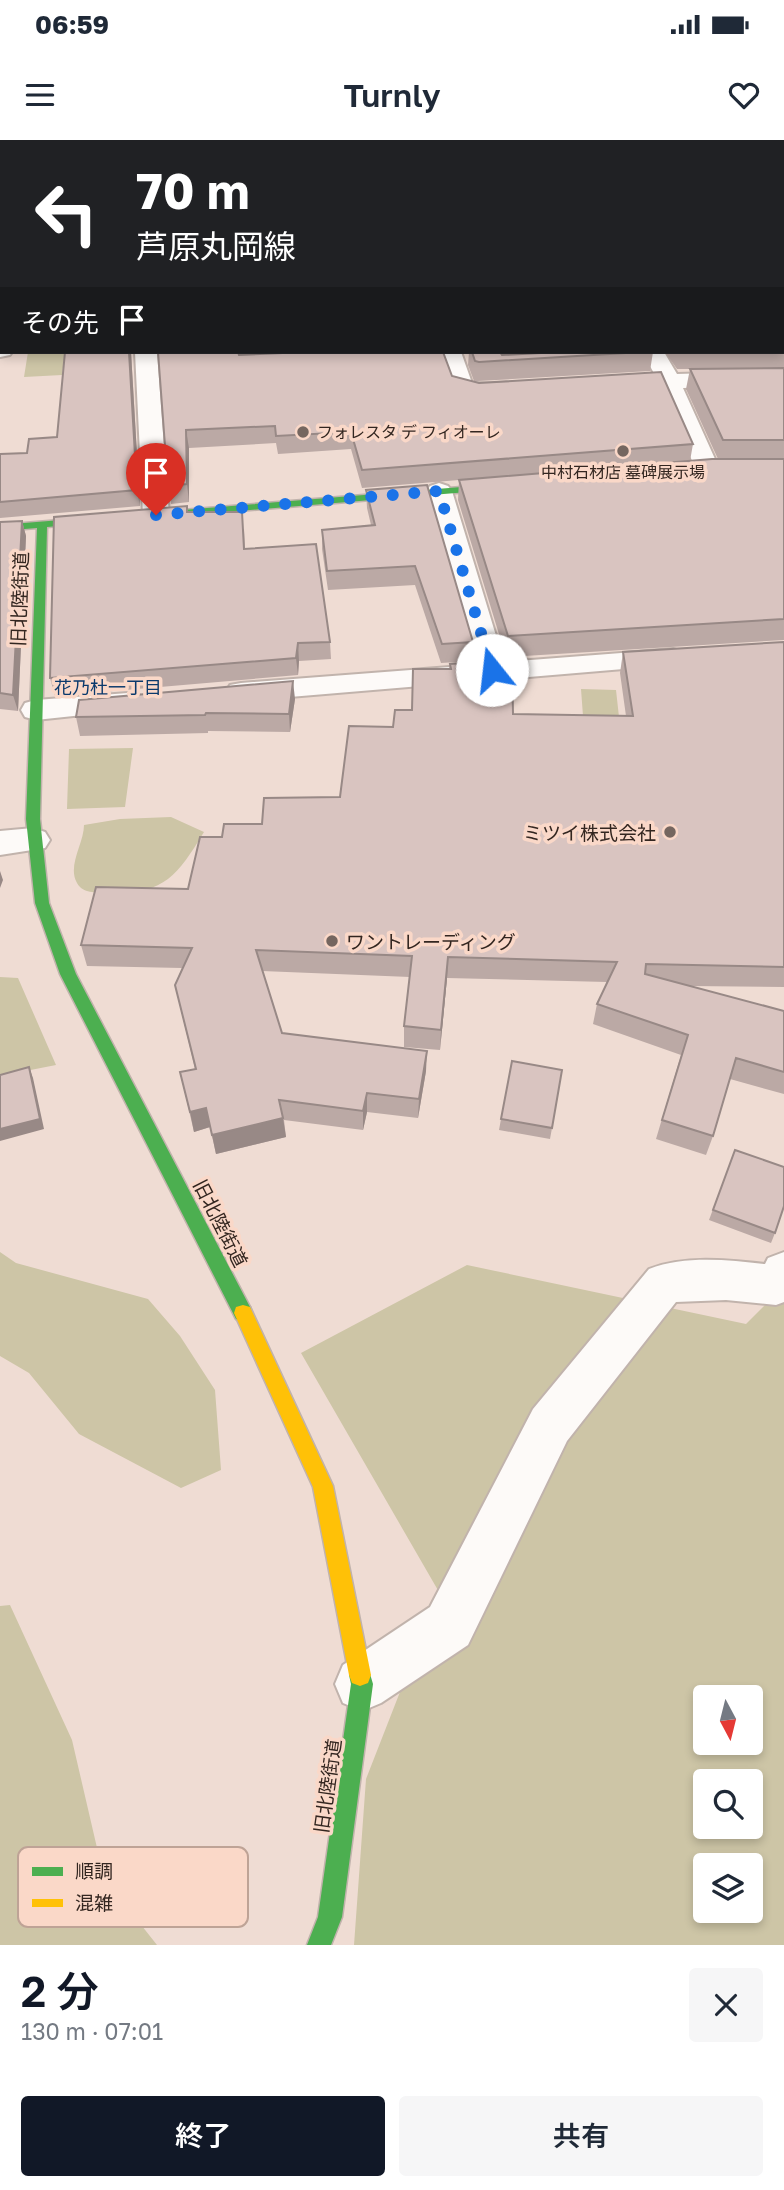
<!DOCTYPE html>
<html lang="ja">
<head>
<meta charset="utf-8">
<style>
  :root { --surface:#fff; --page:#f6f6f7; --text:#1f2937; --muted:#747a83; --accent:#111827 }
  body { margin:0; font-family:"Golos Text","Noto Sans JP",sans-serif; background:var(--page); color:var(--text); height:100vh; display:flex; flex-direction:column; font-size:26px; white-space:nowrap }
  * { box-sizing:border-box; margin:0 }
  p { font-size:23px; color:var(--muted) }
  .icon { flex:none; width:38px; height:38px; fill:none; stroke:currentColor; stroke-width:2; stroke-linecap:round; stroke-linejoin:round }
  .map { position:relative; height:1805px; overflow:hidden }
  .details { display:flex; flex-direction:column; background:var(--surface); flex:1 }
  .details>* { flex:none }
  .hud { position:absolute; left:0px; top:0px; width:784px; height:214px; box-shadow:0 4px 10px #0003; background:#202124; color:#fff; overflow:hidden }
  .needle { width:46px; rotate:173deg }
  .tools { position:absolute; left:693px; top:1545px; display:grid; gap:14px }
  .tools a { display:grid; place-items:center; width:70px; height:70px; border-radius:7px; background:var(--surface); box-shadow:0 4px 10px #0003; font-size:35px }
  .pin { position:absolute; display:grid; place-items:center; width:60px; height:60px; color:#fff; margin:-72px -30px; border-radius:50% 50% 50% 0; rotate:-45deg; box-shadow:0 0 7px #0007 }
  .pin .icon { rotate:45deg }
  .me { position:absolute; width:77px; margin:-38px; rotate:344deg; stroke-linejoin:round; filter:drop-shadow(0 0 5px #0008) }
  .turn { display:flex; align-items:center; gap:24px; height:147px; padding:0 21px; font-size:32px }
  .turn .icon { width:91px; height:91px; stroke-width:2.5 }
  .turn b { display:block; font-size:49px; line-height:60px }
  .then { display:flex; align-items:center; height:66px; padding:0 21px; background:#0003; gap:14px; font-size:26px }
  .round { display:grid; place-items:center; flex:none; width:74px; height:74px; border-radius:7px; background:var(--page) }
  .headline { display:flex; align-items:center; justify-content:space-between; height:119px; padding:0 21px }
  h1 { font-size:42px; font-weight:600; line-height:52px; color:var(--accent) }
  .action { display:flex; gap:14px; margin-top:auto; padding:14px 21px }
  .action a { flex:1; height:80px; border-radius:7px; background:var(--accent); color:#fff; font-size:28px; font-weight:600; line-height:80px; text-align:center }
  .action a+a { background:var(--page); color:var(--text) }
  .status { display:flex; justify-content:space-between; align-items:center; height:49px; padding:0 35px; background:var(--surface); direction:ltr }
  .status svg { height:19px; fill:currentColor }
  header { display:flex; justify-content:space-between; align-items:center; height:91px; padding:0 21px; background:var(--surface); font-size:32px; font-weight:600 }
  .map>svg:first-child { display:block }
</style>
</head>
<body>
<div class="status"><b>06:59</b><svg viewBox="0 0 49 12"><path d="M0 12V9h3v3zM5 12V6h3v6zM10 12V3h3v9zM15 12V0h3v12zM26 1h20v11H26zM47 4h2v5h-2z"/></svg></div>
<header><svg class="icon" aria-label="menu" viewBox="0 0 24 24"><path d="M4 6h16M4 12h16M4 18h16"/></svg>Turnly<svg class="icon" aria-label="heart" viewBox="0 0 24 24"><path d="M12 20l-8-8c-3-5 5-10 8-4 3-6 11-1 8 4z"/></svg></header>
<div class="map">
<svg width="784" height="1805" viewBox="0 0 784 1805">
  <rect width="100%" height="100%" fill="#efdcd3"/>
  <path fill="#cdc5a6" fill-rule="evenodd" d="M28 212H65L62 235 24 237Z
    M581 549 616 550 622 604 585 603Z
    M133 608 125 667 67 669 69 609Z
    M171 677 204 692C176 738 163 755 106 753 96 752 83 754 77 743 67 726 84 703 84 685L120 679Z
    M0 837 18 838 56 925 0 936Z
    M0 1112 16 1123 148 1159 180 1196 215 1250 221 1330 181 1348 79 1294 29 1233 0 1216Z
    M467 1125 746 1184 784 1146V1805H354L366 1639 439 1452 301 1213ZM705 1558H751V1603H705ZM705 1642H751V1687H705ZM705 1726H751V1771H705Z
    M10 1465 72 1600 104 1738 157 1805H0V1466Z"/>
  <g fill="none" stroke-linecap="round" stroke-linejoin="round">
    <defs>
      <path id="street" d="M497 0H513L514 2H497Z
        M782 4H784V14H782Z
        M0 103H2V115H0Z
        M0 203 2 212H12L10 215 0 217Z
        M135 212H157L169 375 165 380 156 383 147 380 143 375Z
        M439 212H461L472 243 510 244 513 249 510 254 478 258 454 252Z
        M642 212H664L677 234 784 231V245L683 248 720 330 717 335 708 337 699 335 696 330 661 248 611 250 603 248 600 243 603 238 655 235Z
        M439 343 448 346 452 351 504 522 673 509 683 512 688 518 683 524 241 561 230 559 226 552 230 545 241 543 476 525 426 351 430 346Z
        M128 553 139 555 143 562 139 569 36 580 25 577 21 570 25 563 36 560Z
        M33 688 45 692 50 700 45 708 0 715V691Z
        M784 1112V1162L776 1165 726 1160 676 1162 567 1301 468 1505 381 1563 362 1571 343 1563 335 1544 343 1525 430 1467 533 1269 649 1129C685 1115 728 1120 765 1124L768 1118Z"/>
      <path id="fast" d="M511 343 515 344V348L47 387 40 679 49 763 76 834 250 1167 252 1173 250 1179 243 1181 236 1179 60 834 35 763 26 679 37 388 0 391V385Z
        M360 1524 368 1527 373 1544 342 1777 331 1805H307L318 1777 351 1544 349 1535 352 1527Z"/>
      <path id="slow" d="M243 1165 250 1167 333 1346 371 1535 368 1543 360 1546 352 1543 349 1535 313 1347 234 1173 236 1167Z"/>
    </defs>
    <use href="#street" stroke="#c1b3ac" stroke-width="4"/>
    <use href="#fast" stroke="#c1b3ac" stroke-width="3"/>
    <use href="#slow" stroke="#c1b3ac" stroke-width="3"/>
    <use href="#street" fill="#fdfaf8" fill-rule="evenodd"/>
    <use href="#fast" fill="#4caf50" fill-rule="evenodd"/>
    <use href="#slow" fill="#ffc107" fill-rule="evenodd"/>
  </g>
  <path fill="#bba9a5" d="M0 0 2 2V100H0V42L1 43V41L0 40Z
    M523 0H635L640 2H524Z
    M784 147V171L782 169V154Z
    M782 175H784V500L506 517 458 360 459 340 362 348 351 309 278 314 276 303 189 308V362L171 364 168 346 158 212 239 215 452 236 693 304 690 321 718 319 686 249 690 229H677L665 212H782Z
    M131 212 140 366 0 378V314L27 313 57 297Z
    M469 212H500L502 215 560 212H653L650 231 478 241H474L468 225Z
    M366 350 473 502 472 521 441 523 415 445 328 450 322 409V390L371 385 367 368Z
    M187 366 188 372 244 389 245 409 330 502 331 519 299 521 298 535 55 556 50 538Z
    M22 381 26 396 18 571 0 569V382Z
    M784 502V847L690 846 784 871V954L730 939 713 996 706 1015 656 999 681 915 593 884 597 864 607 842 447 838 440 910 404 907V886L410 837 262 831 282 893 426 931 418 978 367 972 363 990 284 980 286 997 216 1014 210 987 194 992 180 932 195 929 175 845 182 828 87 826 81 805 188 749 222 697 340 657 393 587 412 570 449 529 450 524 513 574 626 576 620 533 623 512Z
    M295 559 290 592 208 591V593L80 596 76 577Z
    M501 979 552 988 550 999 499 990Z
    M735 1010 775 1093 771 1103 709 1080Z"/>
  <path fill="#988986" d="M129 212H131L140 366 137 350Z
    M186 290 189 308V362L187 344Z
    M22 381 26 396 18 571 13 555Z
    M298 503 299 521 298 535 296 518Z
    M293 541 295 559 290 592 289 574Z
    M0 731 3 740 0 748Z
    M448 817 447 838 440 910 441 890Z
    M427 911 426 931 418 978 419 959Z
    M29 927 33 938 44 989 0 1001V989Z
    M367 953V972L363 990V971Z
    M206 968 210 987 194 992 190 972Z
    M283 978 286 997 216 1014 212 995Z"/>
  <path fill="#d9c4c0" stroke="#988986" stroke-width="2" d="M0 0H425L427 2H2V31L0 30Z
    M534 0H635L640 2H536Z
    M2 35V88H0V42L1 43Z
    M782 175H784V210H782Z
    M65 212H129L137 350 0 362V314L27 313 29 299 57 297Z
    M158 212H238L239 215 306 212H443L452 236 479 243 661 232 693 304 362 330 351 292 276 296 275 286 186 290 187 344 168 346Z
    M472 212H500L502 215 560 212H642L479 222 475 221Z
    M784 228V300H723L690 229Z
    M712 319H784V479L508 496 459 340Z
    M427 345 473 502 442 504 415 426 327 431 322 390 375 385 366 350Z
    M187 366V372H242L244 409 316 404 330 502 298 503 296 518 50 538 54 377Z
    M22 381 13 555 0 553V382Z
    M784 502V827L646 824 645 834 784 871V932L736 918 713 996 662 980 688 895 597 864 617 822 448 817 441 890 404 886 412 816 256 810 282 893 427 911 419 959 367 953 363 971 279 960 283 978 212 995 206 968 190 972 180 932 196 929 175 845 192 808 81 805 96 747 188 749 200 697H222L224 684H262L264 658 340 657 349 586 393 587 395 570H412L413 529H451L450 524 512 519 513 574 633 576 623 512Z
    M293 541 289 574 206 573 205 575 76 577 79 560Z
    M512 921 562 930 552 988 501 979Z
    M29 927 40 979 0 989V935Z
    M735 1010 784 1027V1066L775 1093 713 1070Z"/>
  <g fill="none" stroke-linecap="round" stroke-linejoin="round">
    <path stroke="#1a73e8" stroke-width="12" stroke-dasharray="0 21.6" d="M156 375 439 351 492 530"/>
  </g>
  <g fill="#75665f" stroke="#fad8c8" stroke-width="2.5">
    <circle cx="303" cy="292" r="7"/>
    <circle cx="623" cy="311" r="7"/>
    <circle cx="670" cy="692" r="7"/>
    <circle cx="332" cy="801" r="7"/>
  </g>
  <g text-anchor="middle" dominant-baseline="central" stroke-width="7" stroke-linejoin="round" paint-order="stroke">
    <g font-size="16" fill="#332620" stroke="#fad8c8" text-anchor="start">
      <text x="317" y="292">フォレスタ デ フィオーレ</text>
      <text x="623" y="332" text-anchor="middle">中村石材店 墓碑展示場</text>
    </g>
    <g font-size="18" fill="#0a396c" stroke="#fad8c8">
      <text x="108" y="547">花乃杜一丁目</text>
    </g>
    <g font-size="19" fill="#332620" stroke="#fad8c8">
      <text transform="translate(19 459) rotate(-88)">旧北陸街道</text>
      <text transform="translate(221 1083) rotate(63)">旧北陸街道</text>
      <text transform="translate(327 1646) rotate(-82)">旧北陸街道</text>
    </g>
    <g font-size="19" fill="#332620" stroke="#fad8c8" text-anchor="end">
      <text x="656" y="692">ミツイ株式会社</text>
      <text x="346" y="801" text-anchor="start">ワントレーディング</text>
    </g>
  </g>
  <rect x="18" y="1707" width="230" height="80" rx="10" fill="#fad8c8" stroke="#bea396" stroke-width="2"/>
  <rect x="32" y="1727" width="31" height="9" fill="#4caf50"/>
  <rect x="32" y="1759" width="31" height="8" fill="#ffc107"/>
  <g font-size="19" fill="#332620">
    <text x="75" y="1738">順調</text>
    <text x="75" y="1770">混雑</text>
  </g>
</svg>
<div class="tools">
<a><svg class="needle" viewBox="-14 -14 28 28"><path d="M0-13l5 13h-10z" fill="#e53935"/><path d="M0 13l5-13h-10z" fill="#747a83"/></svg></a>
<a><svg class="icon" aria-label="search" viewBox="0 0 24 24"><circle cx="10" cy="10" r="6"/><path d="M15 15l6 6"/></svg></a>
<a><svg class="icon" aria-label="layers" viewBox="0 0 24 24"><path d="M12 4l9 5-9 5-9-5zM3 14l9 5 9-5"/></svg></a>
</div>
<div class="pin" style="left:156px;top:375px;background:#d93025"><svg class="icon" aria-label="arrive" viewBox="0 0 24 24"><path d="M6 21V4h12l-3 4 3 4H6"/></svg></div>
<svg class="me" style="left:492px;top:530px" viewBox="-20 -20 40 40"><circle r="19" fill="#fff"/><path d="M0-13L10 11 0 6-10 11z" fill="#1a73e8"/></svg>
<div class="hud">
<div class="turn"><svg class="icon" aria-label="left" viewBox="0 0 24 24"><path d="M17 20v-9H6M10 6l-5 5 5 5"/></svg><div><b>70 m</b>芦原丸岡線</div></div>
<div class="then">その先<svg class="icon" aria-label="arrive" viewBox="0 0 24 24"><path d="M6 21V4h12l-3 4 3 4H6"/></svg></div>
</div>
</div>
<section class="details">
<div class="headline"><div><h1>2 分</h1><p>130 m · 07:01</p></div><a class="round"><svg class="icon" aria-label="close" viewBox="0 0 24 24"><path d="M6 6l12 12M18 6L6 18"/></svg></a></div>
<div class="action"><a>終了</a><a>共有</a></div>
</section>
</body>
</html>
